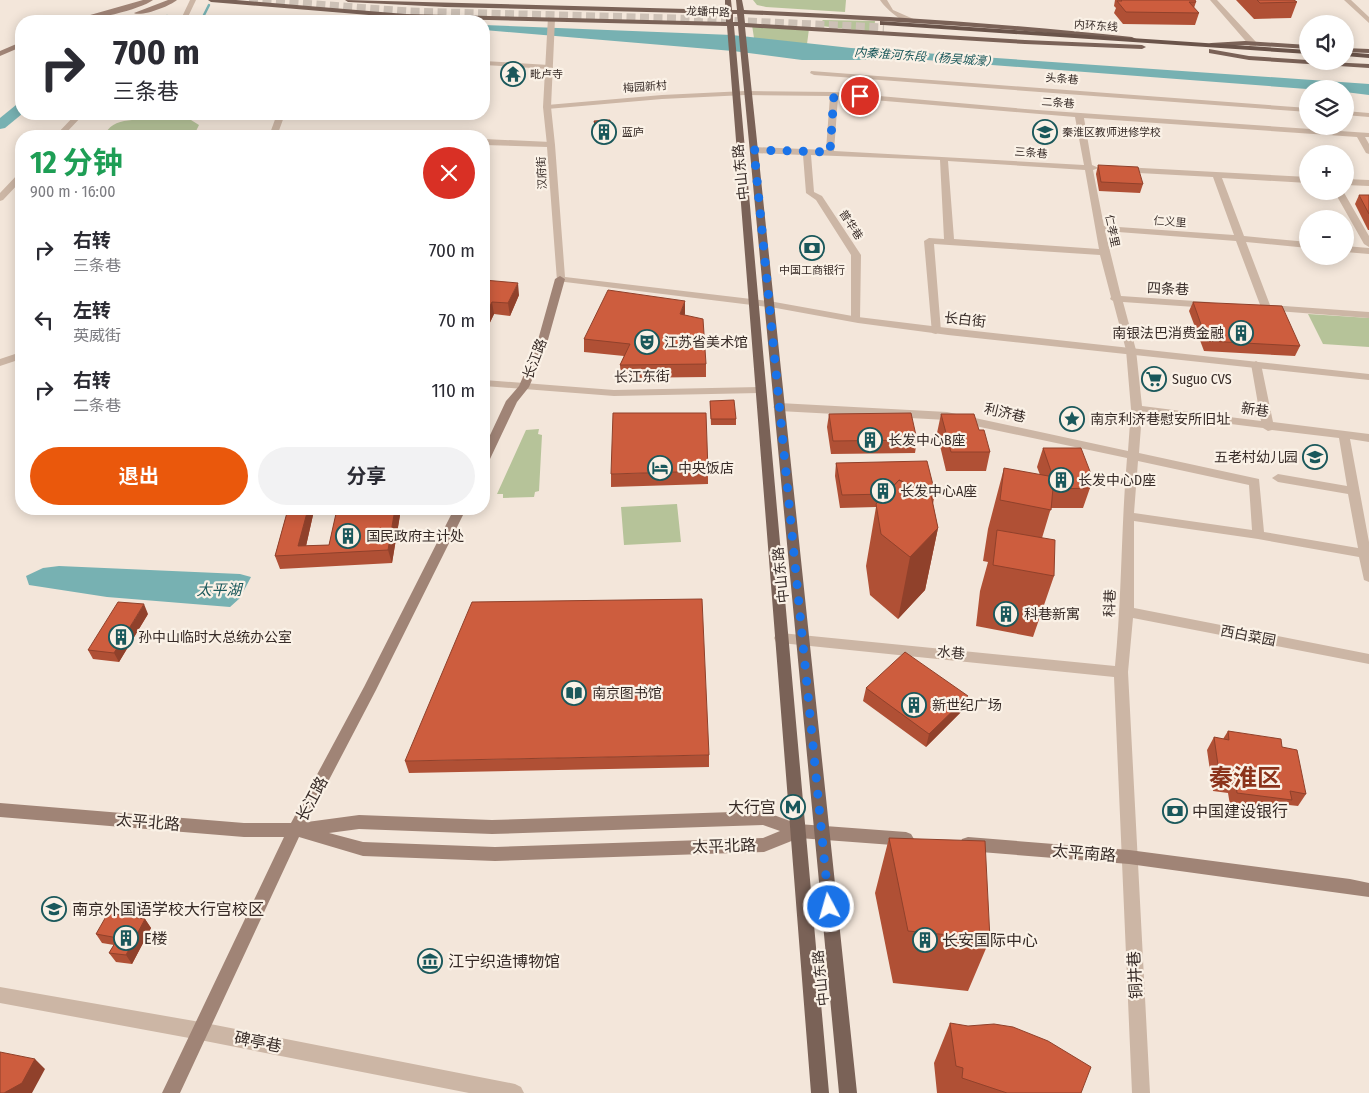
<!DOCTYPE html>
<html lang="zh">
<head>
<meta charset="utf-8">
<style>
  :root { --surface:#fff; --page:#f2f2f3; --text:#2b2b33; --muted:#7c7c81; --accent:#ea580c }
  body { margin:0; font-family:"Fira Sans Condensed","Noto Sans SC",sans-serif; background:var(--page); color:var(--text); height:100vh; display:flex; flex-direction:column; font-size:19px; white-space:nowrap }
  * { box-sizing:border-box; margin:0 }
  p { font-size:16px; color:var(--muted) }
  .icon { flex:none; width:28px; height:28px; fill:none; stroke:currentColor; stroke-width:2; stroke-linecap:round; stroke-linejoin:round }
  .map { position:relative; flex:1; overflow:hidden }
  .drawer { position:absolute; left:15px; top:130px; width:475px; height:385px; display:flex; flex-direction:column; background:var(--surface); border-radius:20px; box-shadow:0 2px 12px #0003 }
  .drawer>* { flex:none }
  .top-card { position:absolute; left:15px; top:15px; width:475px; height:105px; border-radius:20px; box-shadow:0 2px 12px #0003; background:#fff; color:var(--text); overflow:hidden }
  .fabs { position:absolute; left:1299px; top:15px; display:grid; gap:10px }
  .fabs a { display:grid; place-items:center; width:55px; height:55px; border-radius:50%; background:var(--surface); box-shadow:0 2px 12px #0003; font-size:25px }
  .pin { position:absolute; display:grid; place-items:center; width:42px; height:42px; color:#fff; margin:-21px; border:2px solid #fff; border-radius:50%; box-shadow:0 1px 5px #0007 }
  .me { position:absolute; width:55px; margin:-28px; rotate:354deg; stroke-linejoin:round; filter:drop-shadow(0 0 4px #0008) }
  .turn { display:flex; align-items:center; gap:18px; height:105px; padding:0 15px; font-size:22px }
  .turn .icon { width:65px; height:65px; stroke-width:2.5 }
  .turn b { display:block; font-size:35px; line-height:42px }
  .round { display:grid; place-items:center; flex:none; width:52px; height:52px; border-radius:26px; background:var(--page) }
  .overview { display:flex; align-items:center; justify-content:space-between; height:85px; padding:0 15px }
  h1 { font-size:30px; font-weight:700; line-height:38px; color:#1e9e55 }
  .primary-button { display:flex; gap:10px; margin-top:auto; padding:10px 15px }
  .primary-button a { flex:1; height:58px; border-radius:30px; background:var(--accent); color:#fff; font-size:20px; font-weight:700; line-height:58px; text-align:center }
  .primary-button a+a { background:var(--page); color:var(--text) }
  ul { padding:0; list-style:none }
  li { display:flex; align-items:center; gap:15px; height:70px; padding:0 15px }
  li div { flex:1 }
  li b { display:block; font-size:19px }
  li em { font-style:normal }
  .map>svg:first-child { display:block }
</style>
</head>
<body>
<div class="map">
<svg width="1369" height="1093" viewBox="0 0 1369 1093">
  <rect width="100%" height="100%" fill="#f3e6da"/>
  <path fill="#b6c399" d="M753 0H846L845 12 766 7 757 5Z
    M823 20 875 21 874 32 821 26 819 24Z
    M752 25 809 29 807 44 754 38Z
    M132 120H191L199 125 194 135 188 136H107L105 134C111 123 121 121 132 120Z
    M1308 314 1369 318V347L1323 344Z
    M539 429 538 434 542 435 539 491 535 492 534 497 503 498V494H497L526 430Z
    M677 504 681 542 624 545 621 507Z"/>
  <path fill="#77b1b2" d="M484 25 732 35 851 48 1369 84V95L1345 92V89H1307L926 60H802L733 51 484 30Z
    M59 566 240 574 251 577 240 598 230 607 107 597 29 585 26 576 43 568Z"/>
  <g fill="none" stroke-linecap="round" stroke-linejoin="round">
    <path stroke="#77b1b2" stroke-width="2.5" d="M162 21 167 16
      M201 21 209 5"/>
    <path fill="#77b1b2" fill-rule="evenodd" d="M21 104 22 114 5 128 0 129V118L16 105Z"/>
    <path stroke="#cdc1b6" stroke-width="9" stroke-dasharray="9 4.5" stroke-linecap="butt" d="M249 0 408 12 676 19 884 28"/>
    <path fill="#ccb6a5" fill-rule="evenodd" d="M190 0H196L186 21H180Z
      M880 0H887L893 10 918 21C906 28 886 9 880 0Z
      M1210 0H1217L1256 42V46H1250Z
      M1344 0H1351L1369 17V23Z
      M484 61 549 65 553 67 549 69 484 65Z
      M811 71 1308 108V112L814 75 810 73Z
      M745 91 834 92 1037 110 1369 133V137H1365L1369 144V154L1366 153 1357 137 1084 118 1092 165 1099 168 1093 170 1104 226 1234 235 1213 177 1120 172V168L1123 167 1308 177V183L1222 178 1244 236 1308 242V248L1246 242 1270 305 1369 312V318L1262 310 1236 241 1105 231 1121 296 1209 302 1214 305 1209 308 1123 302 1136 350 1142 406 1261 421 1251 364 1256 361 1261 364 1273 422 1369 434V442L1350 439 1369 542V582L1364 580 1359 557 1258 539 1134 521V608L1369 654V664L1133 618 1128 672 1150 1093H1132L1114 677 781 643 776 642 774 638 776 634 781 633 1115 666C1122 597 1121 528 1127 458L947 420 779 411 773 407 779 403 947 412 1128 451 1131 409 1126 350 1113 301 1110 299 1111 297 1100 255 934 244 941 331 936 334 932 333 924 241 929 238 944 239 940 160 811 155 814 192 822 196 861 255 860 319 859 321H851V255L816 200 806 193 803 155 754 153 750 150 754 147 826 150 830 96 745 95 662 99 547 109 543 107 547 105 662 95ZM838 97 1075 117 1084 165 834 151ZM948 161 1085 170 1099 249 954 239ZM1142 413 1263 428 1268 431 1272 430 1339 438 1347 486 1278 474 1272 478 1278 482 1348 494 1358 548 1264 532 1259 479 1139 453ZM1138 461 1249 485 1252 530 1134 513Z
      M1345 111 1369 113V117L1345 115Z
      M76 114H84L63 136H55Z
      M277 114H285L277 136H269Z
      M373 132 401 134 405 136H289L293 134Z
      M484 139 551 142 555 145 565 277 769 301 774 304 769 307 557 281 547 147 484 145Z
      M21 173V181L3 200 0 201V193L18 174Z
      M1345 179 1369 180V186L1345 185Z
      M1334 191H1343L1369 236V247L1364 244Z
      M1345 246 1369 248V254L1345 252Z
      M21 352V359L0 366V359Z
      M484 380 614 390 760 387 765 390 760 393 614 396 484 386Z
      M0 987 200 1022 515 1084 521 1087 524 1093H469L200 1040 0 1003Z"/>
    <path fill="#ccb6a5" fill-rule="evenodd" d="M548 17 555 19 551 107 555 145 551 148 547 145 543 107Z
      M769 301 858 317 948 328 1369 374V380L948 335 858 323 765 306 764 304Z"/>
    <path fill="#a08476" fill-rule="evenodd" d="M143 0H153C140 10 86 22 69 21Z
      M168 0H177C170 6 142 17 134 13Z
      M21 42V47L0 56V51Z
      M560 276 565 279 546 347 529 387 517 402 490 459 484 463V448L506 401 519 386 536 347 555 279Z
      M454 509H466L376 690 307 822 359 815 492 820 763 811 798 824 906 832 911 834 914 839 911 844 906 846 799 838 764 852 495 861 363 856 299 837 180 1093H162L284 837H244L0 817V803L244 823H291L364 687ZM763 825 780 831 763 838 495 847 363 842 329 833 359 829 492 834Z
      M968 837 1129 850 1350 879 1369 883V897L1129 864 968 851 962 849 960 844 962 839Z"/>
    <path fill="#7a6257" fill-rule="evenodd" d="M208 0H236L405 14 726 22V14L445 7 348 2 345 0 725 10V0H731L732 10H737L736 0H742L744 10C873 15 1003 23 1132 37L1136 39 1132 41C1003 27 874 20 744 14L745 23 1025 40 1142 45 1146 47 1142 49 1025 44 745 27 857 1093H839L738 26H734L829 1093H811L727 26 405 18 211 2ZM733 14H737L738 22H733Z
      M1245 41 1308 45V49L1245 45 1211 47 1207 45 1211 43Z
      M1345 48 1369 49V53L1345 52Z
      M1209 49 1249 56 1308 60V61L1369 64V68L1249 60 1209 53Z"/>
    <path fill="#6a544a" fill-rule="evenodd" d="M880 21 1308 50V54L883 25H880Z
      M1345 52 1369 54V58L1345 56Z"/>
  </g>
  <path fill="#b05035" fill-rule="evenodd" d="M1115 0H1195L1196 2 1194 8 1199 13 1195 25 1123 24 1114 13 1116 8 1114 6Z
    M1236 0H1294L1297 2 1291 18 1254 19Z
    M594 121 612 130 613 136 598 137 595 127Z
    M1098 165 1143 184 1140 193 1099 191 1096 174Z
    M1359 195H1369V230H1368L1355 204Z
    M484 280 519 295 510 316 494 314 484 335Z
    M1193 302 1300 346 1295 356 1204 351 1189 311Z
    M685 314 684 315 706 364V377L621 378 620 365 624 356 584 352V339Z
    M710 401 736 419V425H711Z
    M829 414 917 440 915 453 831 454 827 427Z
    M941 414 979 430 990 452 986 471H946L937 433Z
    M1043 448 1091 474 1088 483 1090 488 1083 508H1051L1042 538 1054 576 1033 637 976 626 980 591 988 562 983 561 988 529 1004 468 1040 475 1037 467Z
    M836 463 935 493 933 504 938 528 925 590 898 619 870 595 866 566 876 507 840 508 835 476Z
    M708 471V484L611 487V474Z
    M288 509H401L392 563 280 569 275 556ZM336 514 329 545 306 546 313 515Z
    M148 614 119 662 93 659 88 650Z
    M866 688 965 708 926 747 863 701Z
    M1228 731 1282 747 1306 794 1298 806 1289 805 1283 813 1230 805 1228 793 1213 791 1207 750 1214 737 1223 739Z
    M709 755V767L409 773 405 761Z
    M889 838 990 939 968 991 893 983 875 893Z
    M145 919 151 928 132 964 116 962 109 953 114 945 102 943 96 934Z
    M950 1023 1081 1093H937L934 1063Z"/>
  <path fill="#90412b" d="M518 283 519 295 510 316 508 303Z
    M685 301V314L680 327V314Z
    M492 302 494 314 484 335V318Z
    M308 509H312L313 515 304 555 298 546Z
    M395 509H401L392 563 388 550Z
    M938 528 925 590 898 619 910 557Z
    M144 604 148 614 119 662 114 653Z
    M968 696 965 708 926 747 929 734Z
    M145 919 151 928 132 964 126 955Z
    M35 1059 45 1069 32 1093H4Z"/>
  <path fill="#cd5d3e" stroke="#90412b" d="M1121 0H1195L1196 2H1189L1199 13 1126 12 1117 1H1122Z
    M1257 0H1294L1297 2 1260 3Z
    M610 120 612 130 597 132 594 121Z
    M1098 165 1138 167 1143 184 1101 182Z
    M1359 195H1369V214Z
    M484 280 518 283 508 303 492 302 484 318Z
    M608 290 685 301 680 314 703 319 706 364 620 365 630 344 584 339Z
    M1193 302 1282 306 1300 346 1207 341Z
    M734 400 736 419H711L710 401Z
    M613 413H706L708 471 611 474Z
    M911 413 917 440 833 441 829 414Z
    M941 414H974L979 430H984L990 452H951Z
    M1043 448H1081L1091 474H1084L1090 488 1057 489 1054 480V477H1053Z
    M927 461 935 493H926L899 480 886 494 842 495 836 463Z
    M1004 468 1054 477 1051 510 1000 500Z
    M899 480 931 495 938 528 910 557 881 534 876 504Z
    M288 509H308L298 546 329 545 337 509H395L388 550 275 556Z
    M997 530 1055 540 1054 576 993 565Z
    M702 599 709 755 405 761 472 602Z
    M118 602 144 604 114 653 88 650Z
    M905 652 968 696 929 734 866 688Z
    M1228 731 1281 739 1282 747 1297 750 1306 794 1290 791 1292 800 1237 793 1236 781 1220 779 1214 737 1229 740Z
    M889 838 985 841 990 939 908 931Z
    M108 913 145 919 126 955 109 953 118 938 96 934Z
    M950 1023 968 1026 994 1024 1013 1027 1048 1041 1091 1067 1081 1093H1007L962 1078 963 1068 956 1066Z
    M0 1052 35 1059 22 1083 4 1093H0Z"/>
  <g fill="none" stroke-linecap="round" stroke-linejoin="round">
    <path stroke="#1a73e8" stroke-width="9" stroke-dasharray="0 16.2" d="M829 907 754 150 830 152 834 94 860 96"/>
  </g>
  <defs>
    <symbol id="temple-ring" viewBox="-11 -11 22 22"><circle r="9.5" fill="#faf1e6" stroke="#1a585b" stroke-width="1.5"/><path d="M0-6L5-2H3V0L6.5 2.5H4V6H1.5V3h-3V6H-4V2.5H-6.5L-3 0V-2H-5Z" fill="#1a585b"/></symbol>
    <symbol id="building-ring" viewBox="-11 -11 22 22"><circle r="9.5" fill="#faf1e6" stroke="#1a585b" stroke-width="1.5"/><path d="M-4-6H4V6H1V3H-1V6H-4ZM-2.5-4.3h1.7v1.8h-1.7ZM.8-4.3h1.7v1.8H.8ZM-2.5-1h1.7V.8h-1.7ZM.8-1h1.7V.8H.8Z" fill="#1a585b"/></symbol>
    <symbol id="school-ring" viewBox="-11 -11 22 22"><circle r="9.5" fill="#faf1e6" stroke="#1a585b" stroke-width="1.5"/><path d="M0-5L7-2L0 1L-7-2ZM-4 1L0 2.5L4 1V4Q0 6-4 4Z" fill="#1a585b"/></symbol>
    <symbol id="bank-ring" viewBox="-11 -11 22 22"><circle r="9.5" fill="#faf1e6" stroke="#1a585b" stroke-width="1.5"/><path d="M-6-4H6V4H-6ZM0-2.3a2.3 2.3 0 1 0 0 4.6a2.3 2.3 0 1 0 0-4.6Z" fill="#1a585b"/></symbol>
    <symbol id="theatre-ring" viewBox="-11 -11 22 22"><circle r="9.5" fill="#faf1e6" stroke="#1a585b" stroke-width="1.5"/><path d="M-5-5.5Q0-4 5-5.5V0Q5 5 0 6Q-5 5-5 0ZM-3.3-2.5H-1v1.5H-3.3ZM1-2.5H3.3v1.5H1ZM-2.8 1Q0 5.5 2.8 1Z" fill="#1a585b"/></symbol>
    <symbol id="supermarket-ring" viewBox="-11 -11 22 22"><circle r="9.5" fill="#faf1e6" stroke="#1a585b" stroke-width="1.5"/><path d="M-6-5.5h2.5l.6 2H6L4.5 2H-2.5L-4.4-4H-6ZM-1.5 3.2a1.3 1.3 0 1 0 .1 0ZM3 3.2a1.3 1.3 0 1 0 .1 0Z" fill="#1a585b"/></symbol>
    <symbol id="sight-ring" viewBox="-11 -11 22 22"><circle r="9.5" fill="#faf1e6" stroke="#1a585b" stroke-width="1.5"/><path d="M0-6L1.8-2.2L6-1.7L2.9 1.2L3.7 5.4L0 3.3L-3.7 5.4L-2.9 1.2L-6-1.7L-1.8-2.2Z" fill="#1a585b"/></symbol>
    <symbol id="hotel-ring" viewBox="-11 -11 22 22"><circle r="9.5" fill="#faf1e6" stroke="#1a585b" stroke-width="1.5"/><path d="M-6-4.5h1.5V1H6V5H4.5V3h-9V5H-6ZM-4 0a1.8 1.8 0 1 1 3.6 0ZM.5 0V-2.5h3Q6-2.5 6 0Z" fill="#1a585b"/></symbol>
    <symbol id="library-ring" viewBox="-11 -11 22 22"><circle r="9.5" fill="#faf1e6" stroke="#1a585b" stroke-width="1.5"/><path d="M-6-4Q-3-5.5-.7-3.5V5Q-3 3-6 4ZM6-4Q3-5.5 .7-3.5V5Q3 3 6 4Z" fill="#1a585b"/></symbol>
    <symbol id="metro-ring" viewBox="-11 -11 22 22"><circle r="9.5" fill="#faf1e6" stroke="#1a585b" stroke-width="1.5"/><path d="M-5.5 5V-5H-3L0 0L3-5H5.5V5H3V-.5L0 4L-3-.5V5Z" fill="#1a585b"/></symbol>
    <symbol id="museum-ring" viewBox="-11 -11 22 22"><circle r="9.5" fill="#faf1e6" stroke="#1a585b" stroke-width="1.5"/><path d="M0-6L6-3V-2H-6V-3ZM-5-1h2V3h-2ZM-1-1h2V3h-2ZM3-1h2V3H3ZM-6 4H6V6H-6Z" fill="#1a585b"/></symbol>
  </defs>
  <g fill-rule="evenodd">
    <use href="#temple-ring" x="499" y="60" width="28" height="28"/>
    <use href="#building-ring" x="590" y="118" width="28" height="28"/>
    <use href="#school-ring" x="1031" y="118" width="28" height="28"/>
    <use href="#bank-ring" x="798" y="234" width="28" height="28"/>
    <use href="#building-ring" x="1227" y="319" width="28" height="28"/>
    <use href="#theatre-ring" x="633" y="328" width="28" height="28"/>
    <use href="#supermarket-ring" x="1140" y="365" width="28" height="28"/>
    <use href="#sight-ring" x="1058" y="405" width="28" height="28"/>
    <use href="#building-ring" x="856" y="426" width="28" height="28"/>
    <use href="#school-ring" x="1301" y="443" width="28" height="28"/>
    <use href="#hotel-ring" x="646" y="454" width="28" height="28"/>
    <use href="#building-ring" x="1047" y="466" width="28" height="28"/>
    <use href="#building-ring" x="869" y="477" width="28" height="28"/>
    <use href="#building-ring" x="334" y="522" width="28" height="28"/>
    <use href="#building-ring" x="992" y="600" width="28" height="28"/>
    <use href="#building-ring" x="107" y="623" width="28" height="28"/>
    <use href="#library-ring" x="560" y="679" width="28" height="28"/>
    <use href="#building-ring" x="900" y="691" width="28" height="28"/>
    <use href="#metro-ring" x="779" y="793" width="28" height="28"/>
    <use href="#bank-ring" x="1161" y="797" width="28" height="28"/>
    <use href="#school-ring" x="40" y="895" width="28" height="28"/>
    <use href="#building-ring" x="112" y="924" width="28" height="28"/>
    <use href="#building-ring" x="911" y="926" width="28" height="28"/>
    <use href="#museum-ring" x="416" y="947" width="28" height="28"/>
  </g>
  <g text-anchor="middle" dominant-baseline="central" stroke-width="4.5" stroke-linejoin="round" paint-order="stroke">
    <g font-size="11" fill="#372b27" stroke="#faf1e6">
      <text transform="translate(708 12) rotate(2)">龙蟠中路</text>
      <text transform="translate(1096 26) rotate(4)">内环东线</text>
      <text transform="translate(1062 79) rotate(4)">头条巷</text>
      <text transform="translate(645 87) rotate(-4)">梅园新村</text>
      <text transform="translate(1058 103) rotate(4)">二条巷</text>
      <text transform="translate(1031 153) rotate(4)">三条巷</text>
      <text transform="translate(542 173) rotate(-93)">汉府街</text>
      <text transform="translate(1170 222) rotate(4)">仁义里</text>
      <text transform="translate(851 225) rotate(57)">普华巷</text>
      <text transform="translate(1112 231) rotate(78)">仁孝里</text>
    </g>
    <g font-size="11" fill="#372b27" stroke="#faf1e6" text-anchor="start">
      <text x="530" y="74">毗卢寺</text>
      <text x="622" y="132">蓝庐</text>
      <text x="1062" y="132">秦淮区教师进修学校</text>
      <text x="812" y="270" text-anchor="middle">中国工商银行</text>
    </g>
    <g font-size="12" font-style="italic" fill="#1a585b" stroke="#faf1e6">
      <text transform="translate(926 57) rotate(4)">内秦淮河东段（杨吴城濠）</text>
    </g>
    <g font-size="14" fill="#372b27" stroke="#faf1e6">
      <text transform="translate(741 172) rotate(-96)">中山东路</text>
      <text transform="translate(1168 289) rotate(3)">四条巷</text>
      <text transform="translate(965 320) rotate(6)">长白街</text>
      <text transform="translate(535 359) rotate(-69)">长江路</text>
      <text transform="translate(642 377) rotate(-1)">长江东街</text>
      <text transform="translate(1255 410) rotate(8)">新巷</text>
      <text transform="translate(1005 413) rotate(13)">利济巷</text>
      <text transform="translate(781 575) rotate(-96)">中山东路</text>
      <text transform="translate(1110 603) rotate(-88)">科巷</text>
      <text transform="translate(1248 636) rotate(11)">西白菜园</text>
      <text transform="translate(951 653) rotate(6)">水巷</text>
      <text transform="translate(821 978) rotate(-96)">中山东路</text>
    </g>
    <g font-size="14" fill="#372b27" stroke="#faf1e6" text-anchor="start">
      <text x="1224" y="333" text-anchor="end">南银法巴消费金融</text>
      <text x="664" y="342">江苏省美术馆</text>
      <text x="1172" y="379">Suguo CVS</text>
      <text x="1090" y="419">南京利济巷慰安所旧址</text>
      <text x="888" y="440">长发中心B座</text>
      <text x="1298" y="457" text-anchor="end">五老村幼儿园</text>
      <text x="678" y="468">中央饭店</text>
      <text x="1078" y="480">长发中心D座</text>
      <text x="900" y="491">长发中心A座</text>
      <text x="366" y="536">国民政府主计处</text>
      <text x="1024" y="614">科巷新寓</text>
      <text x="138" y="637">孙中山临时大总统办公室</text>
      <text x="592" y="693">南京图书馆</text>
      <text x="932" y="705">新世纪广场</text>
    </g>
    <g font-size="15" font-style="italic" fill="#1a585b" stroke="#faf1e6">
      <text x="219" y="590">太平湖</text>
    </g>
    <g font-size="16" fill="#372b27" stroke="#faf1e6">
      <text transform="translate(312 799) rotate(-62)">长江路</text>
      <text transform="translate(148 822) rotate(5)">太平北路</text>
      <text transform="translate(724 846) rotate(-2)">太平北路</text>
      <text transform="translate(1084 853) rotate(5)">太平南路</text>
      <text transform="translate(1135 975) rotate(-93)">铜井巷</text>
      <text transform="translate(258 1042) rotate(11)">碑亭巷</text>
    </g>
    <g font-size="16" fill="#372b27" stroke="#faf1e6" text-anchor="start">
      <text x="776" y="807" text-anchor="end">大行宫</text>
      <text x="1192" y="811">中国建设银行</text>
      <text x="72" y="909">南京外国语学校大行宫校区</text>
      <text x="144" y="938">E楼</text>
      <text x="942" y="940">长安国际中心</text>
      <text x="448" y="961">江宁织造博物馆</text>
    </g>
    <g font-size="24" font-weight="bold" fill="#8b331b" stroke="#faf1e6">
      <text x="1245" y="778">秦淮区</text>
    </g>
  </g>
</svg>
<div class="fabs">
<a><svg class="icon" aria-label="sound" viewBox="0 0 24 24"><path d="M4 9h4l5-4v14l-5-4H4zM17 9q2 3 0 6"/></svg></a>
<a><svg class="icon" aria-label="layers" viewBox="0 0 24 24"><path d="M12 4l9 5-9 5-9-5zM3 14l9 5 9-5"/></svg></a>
<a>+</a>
<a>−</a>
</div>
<div class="pin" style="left:860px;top:96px;background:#d93025"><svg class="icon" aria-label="arrive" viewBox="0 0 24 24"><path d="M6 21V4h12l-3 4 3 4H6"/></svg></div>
<svg class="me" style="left:829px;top:907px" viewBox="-20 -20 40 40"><circle r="17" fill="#1a73e8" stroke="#fff" stroke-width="3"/><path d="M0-11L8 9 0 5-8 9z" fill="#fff"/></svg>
<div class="top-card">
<div class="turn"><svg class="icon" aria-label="right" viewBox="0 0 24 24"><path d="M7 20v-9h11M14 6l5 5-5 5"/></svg><div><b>700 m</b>三条巷</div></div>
</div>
<section class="drawer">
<div class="overview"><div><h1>12 分钟</h1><p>900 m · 16:00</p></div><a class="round" style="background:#d93025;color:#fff"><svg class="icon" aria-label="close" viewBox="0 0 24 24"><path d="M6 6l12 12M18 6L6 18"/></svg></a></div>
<ul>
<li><svg class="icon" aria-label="right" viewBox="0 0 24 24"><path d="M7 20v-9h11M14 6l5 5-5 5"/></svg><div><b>右转</b><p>三条巷</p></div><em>700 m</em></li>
<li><svg class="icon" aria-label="left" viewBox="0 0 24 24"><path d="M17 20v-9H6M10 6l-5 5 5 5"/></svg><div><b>左转</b><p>英威街</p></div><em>70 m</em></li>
<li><svg class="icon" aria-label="right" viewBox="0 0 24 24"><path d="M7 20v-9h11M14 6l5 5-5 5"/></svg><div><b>右转</b><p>二条巷</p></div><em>110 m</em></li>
</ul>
<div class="primary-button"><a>退出</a><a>分享</a></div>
</section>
</div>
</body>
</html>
